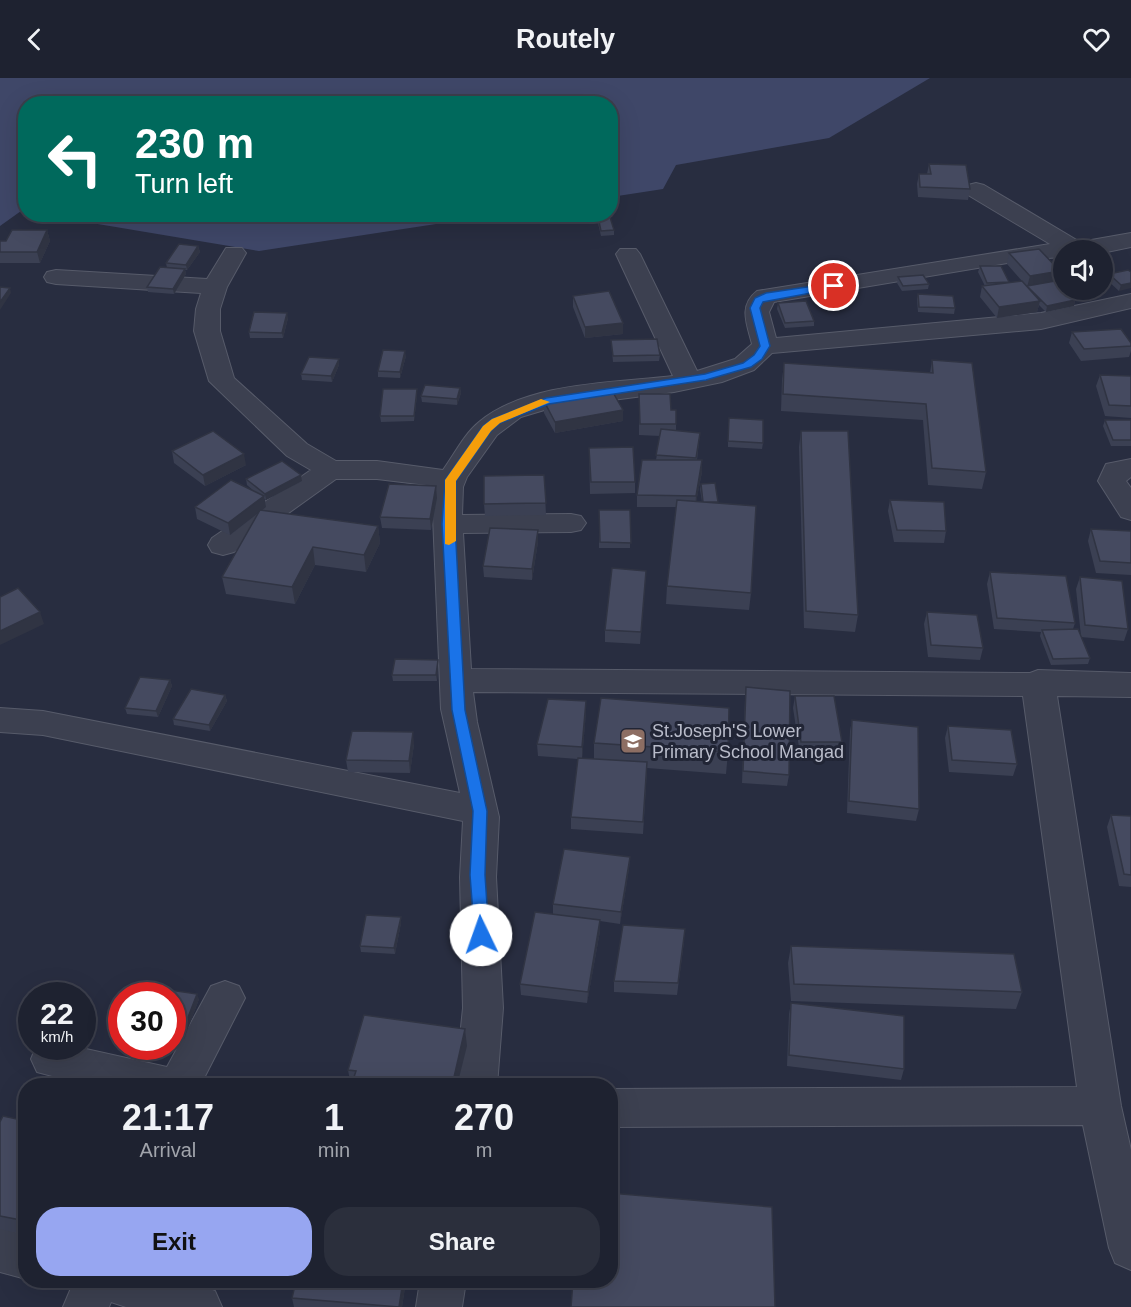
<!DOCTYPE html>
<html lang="en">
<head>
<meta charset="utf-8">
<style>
  :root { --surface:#1e2230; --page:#2b2f3c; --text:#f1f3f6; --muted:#a1a4ab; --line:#3c3f4c; --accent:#97a6f1 }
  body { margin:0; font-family:Helvetica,sans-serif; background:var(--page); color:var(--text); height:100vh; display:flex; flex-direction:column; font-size:22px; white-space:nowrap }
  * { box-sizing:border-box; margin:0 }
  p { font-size:20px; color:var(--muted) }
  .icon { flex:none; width:33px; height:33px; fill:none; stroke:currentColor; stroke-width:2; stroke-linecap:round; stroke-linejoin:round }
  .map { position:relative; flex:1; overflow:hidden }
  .sheet { position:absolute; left:18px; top:1000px; width:600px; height:210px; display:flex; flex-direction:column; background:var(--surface); border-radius:24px; box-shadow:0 6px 24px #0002,0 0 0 2px var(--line) }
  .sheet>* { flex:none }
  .hud { position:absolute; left:18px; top:18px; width:600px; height:126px; border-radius:24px; box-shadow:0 6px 24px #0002,0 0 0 2px var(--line); background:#00695c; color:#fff; overflow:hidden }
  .fabs { position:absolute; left:1053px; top:162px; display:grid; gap:12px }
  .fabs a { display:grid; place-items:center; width:60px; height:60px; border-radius:50%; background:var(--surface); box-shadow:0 6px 24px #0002,0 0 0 2px var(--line); font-size:30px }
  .speed { position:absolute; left:18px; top:904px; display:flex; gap:12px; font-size:30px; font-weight:700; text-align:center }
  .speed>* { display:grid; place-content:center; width:78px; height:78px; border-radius:50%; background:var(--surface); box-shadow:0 6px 24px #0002,0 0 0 2px var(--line); line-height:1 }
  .speed small { font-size:15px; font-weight:400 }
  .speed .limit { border:9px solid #d22; background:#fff; color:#111 }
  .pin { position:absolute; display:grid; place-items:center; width:51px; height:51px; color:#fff; margin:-26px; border:3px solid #fff; border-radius:50%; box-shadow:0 2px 6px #0007 }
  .me { position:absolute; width:66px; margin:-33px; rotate:357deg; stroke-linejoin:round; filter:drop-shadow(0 0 4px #0008) }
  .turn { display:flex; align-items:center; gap:21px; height:126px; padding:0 18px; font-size:27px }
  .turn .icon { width:78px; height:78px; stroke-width:2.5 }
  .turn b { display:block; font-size:42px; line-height:51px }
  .eta { display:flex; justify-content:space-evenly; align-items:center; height:102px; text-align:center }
  .eta b { font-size:36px; font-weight:600; line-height:42px }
  .primary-button { display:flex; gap:12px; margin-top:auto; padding:12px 18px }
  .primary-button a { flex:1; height:69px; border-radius:24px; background:var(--accent); color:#111; font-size:24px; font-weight:600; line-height:69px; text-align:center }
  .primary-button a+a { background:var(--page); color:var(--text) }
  header { display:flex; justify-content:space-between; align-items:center; height:78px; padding:0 18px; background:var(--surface); font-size:27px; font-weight:600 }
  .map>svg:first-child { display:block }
</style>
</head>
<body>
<header><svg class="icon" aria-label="back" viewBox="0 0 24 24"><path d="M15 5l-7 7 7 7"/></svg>Routely<svg class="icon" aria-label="heart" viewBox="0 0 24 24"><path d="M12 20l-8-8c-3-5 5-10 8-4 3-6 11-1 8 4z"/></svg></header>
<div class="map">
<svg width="1131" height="1229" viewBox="0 0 1131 1229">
  <rect width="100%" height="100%" fill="#282d40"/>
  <path fill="#3f4768" d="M0 0H930L829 60 676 87 663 111 611 119 610 26H26L25 134 21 133 0 148Z
    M44 137H495L259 173Z"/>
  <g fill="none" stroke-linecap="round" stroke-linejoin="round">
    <defs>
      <path id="minor" d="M976 105 984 107 1080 164 1131 155V169L1102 175V172H1064V179L1031 181 774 224 769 234 776 260 1041 235 1131 216V230L1041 251 772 275 754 292 722 304 674 314 551 330 521 339 497 357 467 399 463 409 462 437 571 436 581 438 586 445 581 452 571 454 463 455 471 591 1030 595 1038 592 1131 595V619L1057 618 1121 1028 1131 1072V1192L1115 1185 1109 1170 1083 1047 610 1049V1011L1077 1009 1023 618 473 614 477 644 499 739 496 799 503 930 497 1008H455L463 930 460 799 463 743 43 657 0 654V630L43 633 460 715 441 631 433 438 435 408 377 401H336L234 474 223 477 212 474 208 467 212 460 311 392 287 378 209 303 194 253 196 231 201 215 56 206 47 204 44 199 47 194 56 192 207 201 226 170H242L246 175 227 209 220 231V253L234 300 307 366 336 383H377L443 392C454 377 464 356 479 344 527 304 613 305 673 298L616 176 620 171H636L640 176 697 293 735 281 752 266C747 246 738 228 757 213L1050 166 968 117 965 112 968 107Z
        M1131 381V399L1126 403 1131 410V442L1121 439 1098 403 1106 386Z
        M225 903 239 908 245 920 200 1008H90L37 994 31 981 36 969H77L167 989 211 908Z
        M0 1150 26 1157V1201L0 1194Z
        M74 1203H188L215 1213 222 1229H126L111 1224 109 1229H63Z
        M420 1203H466L462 1229H416Z"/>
    </defs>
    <use href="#minor" stroke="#575b6a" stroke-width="2"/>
    <use href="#minor" fill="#3c4050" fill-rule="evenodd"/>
  </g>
  <path fill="#3b4053" d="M929 86 970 111 968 122 918 119 917 106 919 96H927Z
    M598 139 614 152V157L601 158 598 145Z
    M47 152 50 163 40 185H0V163H6Z
    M198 168 200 174 187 192H185L186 196 174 216 148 214 147 209 167 190 166 185Z
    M1009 175 1060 193 1057 204H1056L1075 222 1074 228 1046 234 1039 227 1037 234 997 240 980 219 982 208H985L978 194 980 188 1009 205 1022 203 1007 186Z
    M1131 194 1119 213 1107 202 1109 196Z
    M898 199 929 206 928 211 902 213 897 205Z
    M918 216 955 230 954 236 918 234 917 221Z
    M573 218 623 245V256L585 260 573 229Z
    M778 225 814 243V248L785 250 777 231Z
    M288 240 283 260H250L249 254Z
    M1072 254 1131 265V273L1129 279 1081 283 1069 265Z
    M611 262 660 277 659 283 613 284Z
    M406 278 400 300 378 299V293Z
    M339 281V287L332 304 302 302 301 296Z
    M932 282 986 394 982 411 928 407 923 342 781 333 782 302 784 285 930 295Z
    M1100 297 1131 298V340L1105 338 1096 308Z
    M460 310 461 315 457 327 422 324 421 318Z
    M417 311V317L414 343 381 344 380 338Z
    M639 316 671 332 676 346V353L700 355 697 382H702V394L696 424H702L700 411 701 406 718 424 751 515 749 532 666 526 667 508 676 429H637V417L656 382 660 358 639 357Z
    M544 323 623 332V343L555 355 544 335Z
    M1105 342H1131V368H1111L1103 348Z
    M728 346 763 365 762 371 728 369Z
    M801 353 858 537 855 554 804 550 799 369Z
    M589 370 635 404V415L590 416Z
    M172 373 246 387 205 408 174 385Z
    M544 397 546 437 485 438 484 426Z
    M246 401 302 403 266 422 264 421 266 429 262 432 378 448 380 465 366 494 315 487 295 526 226 516 222 499 259 435 230 457 197 441 195 429 255 414 247 407Z
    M437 420 431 452 382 450 380 439Z
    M890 422 946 453 944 465 894 464 888 433Z
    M599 432H630V470H599Z
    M1091 451 1131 453V497L1096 495 1088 463Z
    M538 452V464L532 502 484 499 483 488Z
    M646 493 640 566 605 564V552Z
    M990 494 1075 545 1073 551 1081 558 1076 511 1080 499 1128 551 1124 563 1081 559 1090 580 1088 586 1051 587 1040 558 1041 554 994 551 987 506Z
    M927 534 983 570 980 582 928 579 924 546Z
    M438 582V588L437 603H393L392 597Z
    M170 602 172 608 158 639 127 636 125 630Z
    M746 609 789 697 787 708 742 705 745 621Z
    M225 617 227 623 210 653 174 647 173 641Z
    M795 618 842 664 840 676H800L793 630Z
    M586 634 582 681H594V665L728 674 726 696 647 690 643 756 571 751V739L578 681 538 678 537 666Z
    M852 642 919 731 916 743 847 735 850 653Z
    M948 648 1017 686 1013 698 949 694 945 660Z
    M414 666 410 695 348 694 346 682Z
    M1111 737 1131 738V809L1119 808 1107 749Z
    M630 779 629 791 620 846 600 843V853L587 925 521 917 520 906 553 836V826Z
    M401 839V845L395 876 361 874 360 868Z
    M684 863 677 917 614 914V903Z
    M791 868 1022 914 1016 931 791 923 788 885Z
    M172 918 199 921 184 961 172 959Z
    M791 925 904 991 901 1002 787 988 789 936Z
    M467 968 457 1008H351L348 992Z
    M26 1043V1157L0 1151V1044Z
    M296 1203H406L402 1229H294L292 1220Z"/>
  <path fill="#303443" d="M47 152 50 163 40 185 37 174Z
    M198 168 200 174 187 192 186 187Z
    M185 191 186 196 174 216 173 211Z
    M1060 193 1057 204 1027 209 1030 198Z
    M1131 205V210L1119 213 1121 207Z
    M10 210 11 215 0 232V224Z
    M1075 222 1074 228 1046 234 1047 228Z
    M1040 223 1037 234 997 240 999 229Z
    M287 235 288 240 283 260 282 255Z
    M623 245V256L585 260V249Z
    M405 273 406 278 400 300V294Z
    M339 281V287L332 304 331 298Z
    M460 310 461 315 457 327V321Z
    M417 311V317L414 343V338Z
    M623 332V343L555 355V344Z
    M244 376 246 387 205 408 203 397Z
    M702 382V394L695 430 696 418Z
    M301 397 302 403 266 422 265 416Z
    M436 408 437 420 431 452 430 441Z
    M264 418 266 429 230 457 228 445Z
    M378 448 380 465 366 494 364 477Z
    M538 452V464L532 502V491Z
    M313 469 315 487 295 526 292 509Z
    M40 534 44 546 0 567V553Z
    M438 582V588L437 603 436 597Z
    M170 602 172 608 158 639 156 633Z
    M225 617 227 623 210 653 209 647Z
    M586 623V634L582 681V669Z
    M413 654 414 666 410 695 409 683Z
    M630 779 629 791 620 846 621 834Z
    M401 839V845L395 876 394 870Z
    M600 842V853L587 925 588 914Z
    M197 916 199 921 184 961 182 955Z
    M465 951 467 968 457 1008H452Z
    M403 1203H406L402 1229H399Z"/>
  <path fill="#454a60" stroke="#303443" stroke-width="1.5" d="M929 86 966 87 970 111 920 109 919 96H931Z
    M598 139H610L614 152 601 153Z
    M12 152H47L37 174H0V163H6Z
    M179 166 198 168 186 187 166 185Z
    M1039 171 1060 193 1030 198 1009 175Z
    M980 188H1001L1009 204 987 205Z
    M160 189 185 191 173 211 147 209Z
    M1128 192 1131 194V205L1121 207 1109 196Z
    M923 197 929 206 903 208 898 199Z
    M1022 203 1040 223 999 229 982 208Z
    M1055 203 1064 212 1075 222 1047 228 1027 208Z
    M0 209 10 210 0 224Z
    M609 213 623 245 585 249 573 218Z
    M918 216 953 218 955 230 919 229Z
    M806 223 814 243 785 245 778 225Z
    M254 234 287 235 282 255 249 254Z
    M1121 251 1131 265V268L1084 271 1072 254Z
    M657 261 660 277 613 278 611 262Z
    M383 272 405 273 400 294 378 293Z
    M309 279 339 281 331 298 301 296Z
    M932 282 972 285 986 394 932 390 926 326 783 316 784 285 933 295Z
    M1100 297 1131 298V328L1109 327Z
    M425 307 460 310 457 321 421 318Z
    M383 311H417L414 338H380Z
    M611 311 623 332 555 344 544 323Z
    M639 316H670L671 332H676V346H640Z
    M729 340 763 342V365L728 363Z
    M1105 342H1131V362H1113Z
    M661 351 700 355 696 380 656 377Z
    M213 353 244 376 203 397 172 373Z
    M801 353H848L858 537 806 533Z
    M633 369 635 404H591L589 370Z
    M642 382H702L696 418 637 417Z
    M282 383 301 397 265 416 246 401Z
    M544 397 546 425 484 426V398Z
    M231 402 264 418 228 445 195 429Z
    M715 405 718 424H703L701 406Z
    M389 406 436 408 430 441 380 439Z
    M677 422 756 428 751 515 667 508Z
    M890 422 944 424 946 453 897 452Z
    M260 432 378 448 364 477 313 469 292 509 222 499Z
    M599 432H630L631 465 600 464Z
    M490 450 538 452 532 491 483 488Z
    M1091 451 1131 453V485L1100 483Z
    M612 490 646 493 641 554 605 552Z
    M990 494 1066 498 1075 545 997 540Z
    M1080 499 1122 503 1128 551 1085 547Z
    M18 510 40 534 0 553V519Z
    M927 534 977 537 983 570 931 567Z
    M1078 551 1090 580 1053 581 1042 552Z
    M395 581 438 582 436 597H392Z
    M140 599 170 602 156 633 125 630Z
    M746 609 790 613 789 697 743 693Z
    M191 611 225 617 209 647 173 641Z
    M795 618H834L842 664H801Z
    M601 620 729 630 728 674 594 665Z
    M548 621 586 623 582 669 537 666Z
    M852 642 918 649 919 731 849 723Z
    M948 648 1011 652 1017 686 952 682Z
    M352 653 413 654 409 683 346 682Z
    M578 680 647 684 643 744 571 739Z
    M1111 737 1131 738V797L1124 796Z
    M564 771 630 779 621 834 553 826Z
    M535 834 600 842 588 914 520 906Z
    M366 837 401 839 394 870 360 868Z
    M623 847 685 851 678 905 614 903Z
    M791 868 1014 876 1022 914 794 906Z
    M150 909 197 916 182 955 172 954V918H147Z
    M791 925 904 938V991L789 977Z
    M364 937 465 951 452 1008H436L423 1006V1008H351L356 993 348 992Z
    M81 1002 121 1008H77Z
    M3 1038 26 1043V1143L0 1138V1044Z
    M610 1115 772 1129 775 1229H571L573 1203H610Z
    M296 1203H403L399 1229 292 1220Z"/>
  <path fill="#1a73e8" stroke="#114b97" stroke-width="1.5" d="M834 205 838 206V210L763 224 760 230 770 268 762 281 751 289 706 302 549 326 500 345 491 353 456 403 455 446 465 632 487 733 485 797 489 857 481 864 475 862 470 797 473 733 452 632 442 446 445 402 483 348 492 341 546 320 705 296 743 285 754 277 760 268 750 230 755 220 766 215Z"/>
  <path fill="#f59e0b" d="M541 321 550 324 500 345 491 353 456 403V463L449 467 445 466V402L483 348 492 341Z"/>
  <defs>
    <symbol id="school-square" viewBox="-11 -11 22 22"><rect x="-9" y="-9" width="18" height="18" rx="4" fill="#8d6e63" stroke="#212535"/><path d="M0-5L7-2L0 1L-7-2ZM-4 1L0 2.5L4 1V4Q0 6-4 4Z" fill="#fff"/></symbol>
  </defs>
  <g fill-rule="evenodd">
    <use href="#school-square" x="618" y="648" width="30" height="30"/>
  </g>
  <g text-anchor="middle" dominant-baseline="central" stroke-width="6" stroke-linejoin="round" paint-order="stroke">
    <g font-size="18" fill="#b9bcca" stroke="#212535" text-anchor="start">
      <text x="652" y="653">St.Joseph'S Lower<tspan x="652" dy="21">Primary School Mangad</tspan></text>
    </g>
  </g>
</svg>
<div class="fabs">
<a><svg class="icon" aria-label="sound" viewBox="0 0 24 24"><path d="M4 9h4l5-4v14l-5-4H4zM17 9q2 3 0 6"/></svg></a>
</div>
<div class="speed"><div>22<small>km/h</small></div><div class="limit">30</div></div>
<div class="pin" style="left:834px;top:208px;background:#d93025"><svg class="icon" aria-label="arrive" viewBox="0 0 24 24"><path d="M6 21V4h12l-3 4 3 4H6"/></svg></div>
<svg class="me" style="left:481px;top:857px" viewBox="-20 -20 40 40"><circle r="19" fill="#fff"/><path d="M0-13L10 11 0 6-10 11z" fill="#1a73e8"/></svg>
<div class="hud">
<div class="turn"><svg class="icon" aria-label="left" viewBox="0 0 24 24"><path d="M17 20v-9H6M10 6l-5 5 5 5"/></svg><div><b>230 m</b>Turn left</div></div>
</div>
<section class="sheet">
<div class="eta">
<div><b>21:17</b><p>Arrival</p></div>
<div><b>1</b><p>min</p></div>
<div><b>270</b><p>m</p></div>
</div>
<div class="primary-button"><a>Exit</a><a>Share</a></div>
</section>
</div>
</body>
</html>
